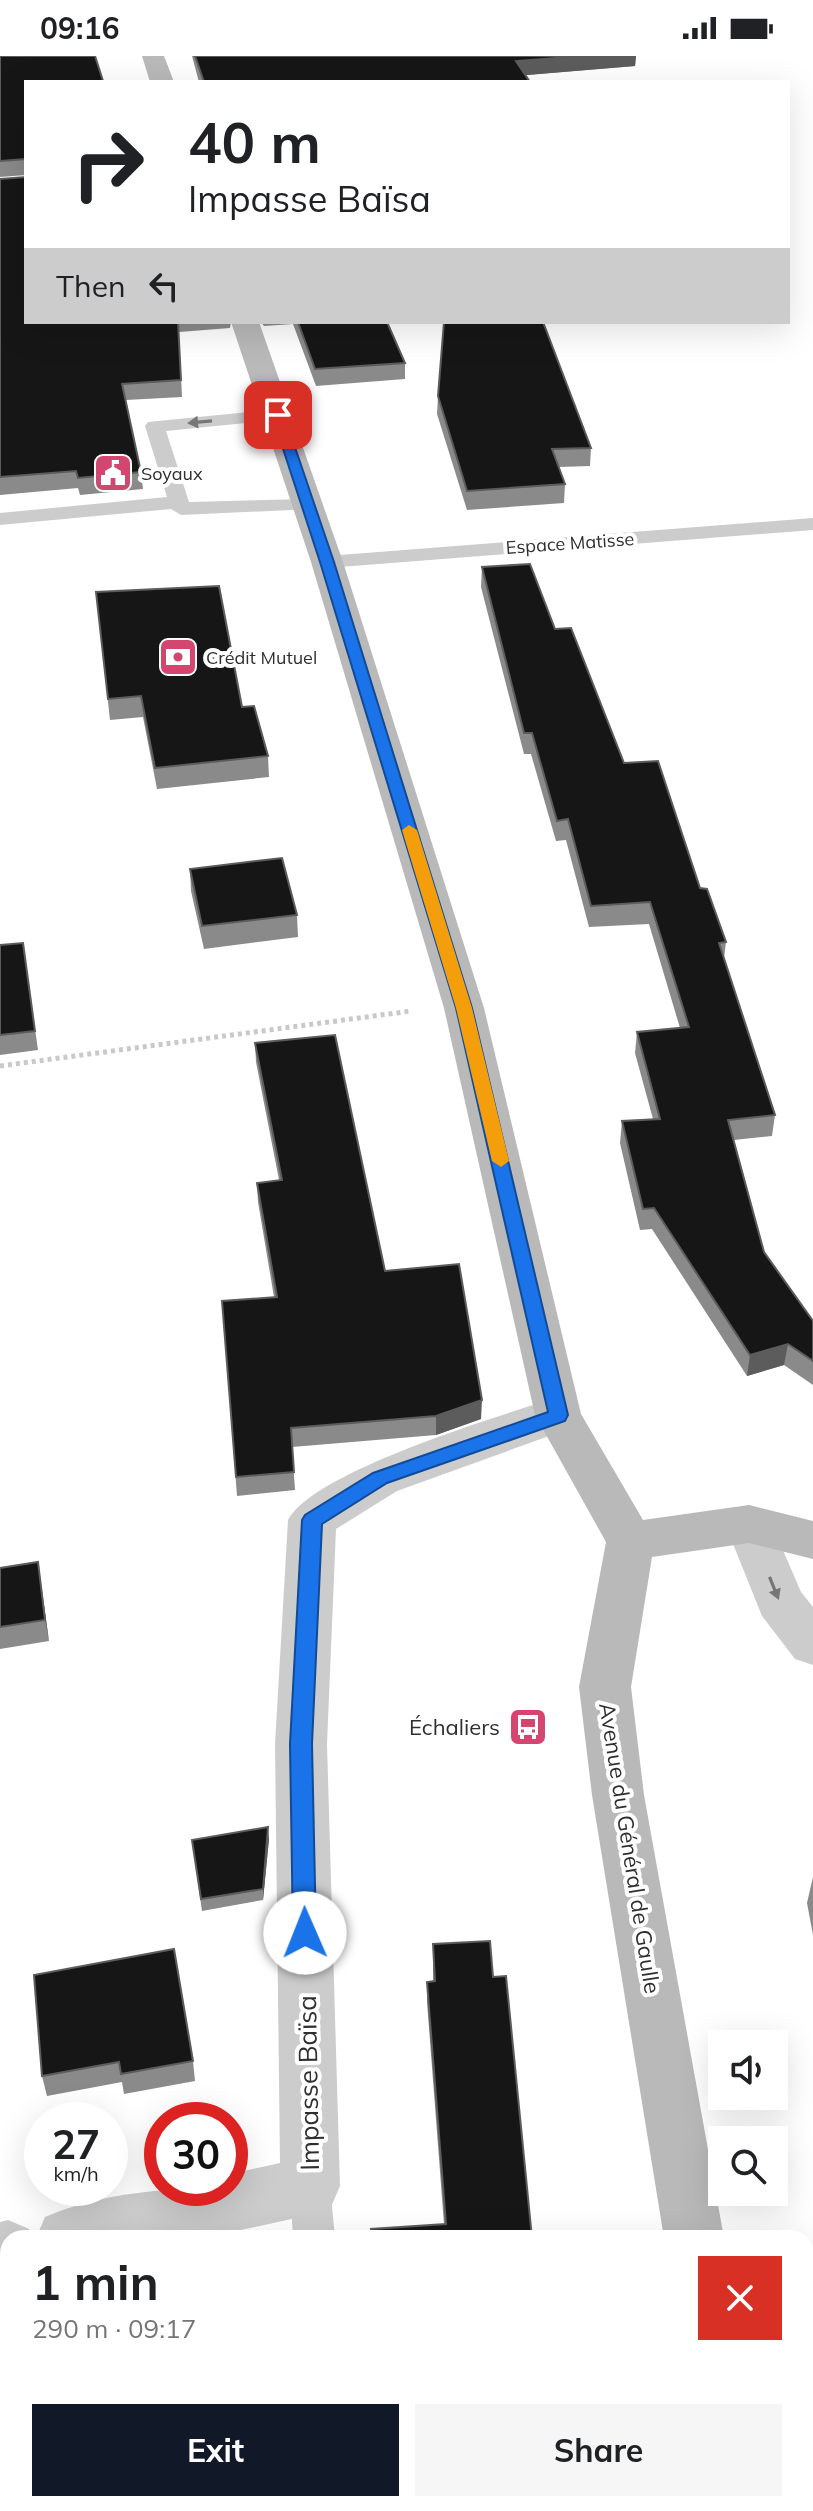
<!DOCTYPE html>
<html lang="en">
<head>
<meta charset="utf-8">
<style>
  :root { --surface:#fff; --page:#f6f6f6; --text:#202124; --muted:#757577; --accent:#111827 }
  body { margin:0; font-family:Mulish,sans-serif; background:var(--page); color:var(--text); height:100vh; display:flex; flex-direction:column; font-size:30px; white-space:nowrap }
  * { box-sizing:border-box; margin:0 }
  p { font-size:26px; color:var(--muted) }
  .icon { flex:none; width:44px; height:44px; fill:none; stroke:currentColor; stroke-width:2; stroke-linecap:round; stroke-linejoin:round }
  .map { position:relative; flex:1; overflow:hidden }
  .sheet { position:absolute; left:0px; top:2174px; width:814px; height:282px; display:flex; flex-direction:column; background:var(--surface); border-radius:24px 24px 0 0; box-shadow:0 8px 32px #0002 }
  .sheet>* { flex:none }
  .top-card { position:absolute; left:24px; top:24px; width:766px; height:244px; border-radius:0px; box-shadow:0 8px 32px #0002; background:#fff; color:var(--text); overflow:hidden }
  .tools { position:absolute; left:708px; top:1974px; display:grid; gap:16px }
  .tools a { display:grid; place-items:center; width:80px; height:80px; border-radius:0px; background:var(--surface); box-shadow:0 8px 32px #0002; font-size:40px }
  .speed { position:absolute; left:24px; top:2046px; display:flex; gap:16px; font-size:40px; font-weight:700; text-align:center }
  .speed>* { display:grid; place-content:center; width:104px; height:104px; border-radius:50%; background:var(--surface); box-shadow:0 8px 32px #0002; line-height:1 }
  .speed small { font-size:20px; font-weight:400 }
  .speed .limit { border:12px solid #d22; background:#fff; color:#111 }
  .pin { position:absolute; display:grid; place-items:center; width:68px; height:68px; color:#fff; margin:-34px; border-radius:16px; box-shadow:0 4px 12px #0006 }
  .me { position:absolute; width:88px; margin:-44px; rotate:359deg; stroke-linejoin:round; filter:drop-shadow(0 0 6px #0008) }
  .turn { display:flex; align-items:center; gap:28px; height:168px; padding:0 32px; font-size:36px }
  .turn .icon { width:104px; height:104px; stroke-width:2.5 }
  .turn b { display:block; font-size:56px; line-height:68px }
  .then { display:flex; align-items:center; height:76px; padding:0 32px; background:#0003; gap:16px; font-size:30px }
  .round { display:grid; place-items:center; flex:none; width:84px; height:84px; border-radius:0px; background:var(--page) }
  .head { display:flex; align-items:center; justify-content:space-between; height:136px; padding:0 32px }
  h1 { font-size:48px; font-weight:700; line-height:60px }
  .primary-button { display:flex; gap:16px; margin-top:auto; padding:16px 32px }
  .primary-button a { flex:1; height:92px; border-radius:0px; background:var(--accent); color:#fff; font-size:32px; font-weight:700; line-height:92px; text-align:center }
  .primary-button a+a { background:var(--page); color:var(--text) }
  .status { display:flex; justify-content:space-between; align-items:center; height:56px; padding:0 40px; background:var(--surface); direction:ltr }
  .status svg { height:22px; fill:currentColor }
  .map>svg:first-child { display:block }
</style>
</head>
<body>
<div class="status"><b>09:16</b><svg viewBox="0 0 49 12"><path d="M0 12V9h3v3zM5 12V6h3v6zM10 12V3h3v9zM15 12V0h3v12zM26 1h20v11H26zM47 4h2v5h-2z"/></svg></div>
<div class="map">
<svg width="813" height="2455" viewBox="0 0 813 2455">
  <rect width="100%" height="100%" fill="#fff"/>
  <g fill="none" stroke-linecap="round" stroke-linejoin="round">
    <path stroke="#c9c9c9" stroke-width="5" stroke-dasharray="4 4" stroke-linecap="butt" d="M0 1010 411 955"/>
    <path fill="#ccc" fill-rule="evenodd" d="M278 353 285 355 288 359 285 363 166 375 189 446 307 443 314 445 317 449 314 453 181 459 171 453 0 469V457L167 441 145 370 148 366Z
      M813 462V474L327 512 316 506 327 500Z
      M310 2110 324 2116 330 2130 335 2182H293L290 2130 296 2116Z
      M312 2448H356V2455H312Z"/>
    <path fill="#ccc" fill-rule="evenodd" d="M558 1341 574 1347 581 1359 574 1371 397 1435 336 1473 327 1688 340 2130 331 2151 310 2159 204 2182H36L45 2161C104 2136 167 2132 230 2132V2118L280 2107 275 1688 288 1464C314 1415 500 1360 558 1341Z
      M749 1449 766 1455 801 1536 813 1551V1609L795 1603 762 1560 725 1468 732 1455Z
      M8 2164 29 2173 33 2182H8V2224L0 2226V2166Z"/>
    <path fill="#b9b9b9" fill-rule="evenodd" d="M142 0H164L174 26H150Z
      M231 266H259L343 506 484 952 581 1358 643 1464 749 1449 813 1465V1503L749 1487 652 1501 631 1631 644 1739 724 2182H664L592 1739 579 1631 606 1486 535 1359 444 952 311 506Z
      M695 2448H761V2455H695Z"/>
  </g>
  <path fill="#8a8a8a" d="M0 0H95L103 26H26V119L0 121Z
    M192 0H636L635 10 525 19 530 26H199Z
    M0 123 26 266H231L230 272 179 276 182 341 126 344 141 416 143 433 80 439 78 432 0 439Z
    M261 266H387L405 307V323L316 330 293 268 264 270Z
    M438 340 591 392 590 410 559 411 565 428 564 447 467 454 437 358Z
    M482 511 555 573 624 707 700 832 726 886 724 902 775 1059 772 1080 734 1084 764 1196 813 1265V1329L784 1309 747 1320 652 1173 640 1174 620 1087 622 1065 653 1063 635 997 637 976 680 972 649 868 589 871 566 784 556 785 531 698H524L481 531Z
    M96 536 242 651 268 700 269 721 157 733 143 661 110 664Z
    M190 813 297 859 298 881 204 893 191 835Z
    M23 887 38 994 0 999V889Z
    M255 987 385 1215 481 1363 436 1379 292 1391 295 1434 237 1440 222 1245 274 1241 258 1146 257 1127 279 1124 256 1006Z
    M38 1506 49 1585 0 1593V1512Z
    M269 1783 263 1844 202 1855 192 1784Z
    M813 1821V1879L807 1847Z
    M433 1888 493 1921 532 2182H371V2173L444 2168 427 1946V1926H433Z
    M34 1919 193 2005 195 2025 124 2038 122 2026 47 2040 42 2020Z"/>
  <path fill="#5c5c5c" d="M582 0H636L635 10 516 20V5Z
    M788 1288 784 1309 747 1320 750 1299Z
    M482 1344 481 1363 436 1379V1360Z
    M38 1506 41 1528 49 1585 45 1564Z
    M268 1771 269 1783 263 1844V1833Z"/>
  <path fill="#161616" stroke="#5c5c5c" stroke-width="2" d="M0 0H95L103 25H99V26H26V103L0 105Z
    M195 0H582L516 5 530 26H204Z
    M26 121V266H178L181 324 122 328 141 416 78 422 76 415 0 421V123Z
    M298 266H387L405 307 315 313Z
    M444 266H543L591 392 552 393 565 428 467 435 438 340Z
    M530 508 555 573 571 572 624 707 658 705 700 832 707 833 726 886 719 887 775 1059 728 1064 764 1196 813 1265V1305L788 1288 750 1299 654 1152 643 1153 622 1065 660 1063 637 976 689 971 650 846 591 850 568 763 557 765 532 677H524L482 511Z
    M219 530 242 651 254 650 268 700 155 712 141 640 108 643 96 536Z
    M282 802 297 859 202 870 190 813Z
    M23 887 35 975 0 979V889Z
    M335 979 385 1215 459 1208 482 1344 436 1360 291 1372 294 1416 236 1421 222 1245 277 1241 257 1127 282 1124 255 987Z
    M38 1506 45 1564 0 1571V1512Z
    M268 1771 263 1833 201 1843 192 1784Z
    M490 1885 493 1921 506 1920 532 2182H373L371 2173 446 2168 427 1926 435 1925 433 1888Z
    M174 1893 193 2005 121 2018 119 2006 42 2020 34 1919Z
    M8 2419V2448H122L123 2455H0V2421Z
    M469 2448H556V2455H469Z"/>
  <defs><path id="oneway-solid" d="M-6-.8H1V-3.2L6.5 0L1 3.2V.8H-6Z" transform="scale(2)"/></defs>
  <g fill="#767676">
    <use href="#oneway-solid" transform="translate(200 366) rotate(175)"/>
    <use href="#oneway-solid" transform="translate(774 1532) rotate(68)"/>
  </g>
  <path fill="#1a73e8" stroke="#114b97" stroke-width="2" d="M278 356 284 359 334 506 472 952 568 1359 565 1365 387 1427 322 1468 312 1688 316 1877 313 1884 305 1887 297 1884 293 1877 290 1688 302 1464 305 1459 373 1417 548 1356 456 952 320 506 272 359Z"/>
  <path fill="#f59e0b" d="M409 769 417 774 472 952 509 1105 501 1111 492 1105 456 952 402 774Z"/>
  <defs>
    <symbol id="civic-square" viewBox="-11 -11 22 22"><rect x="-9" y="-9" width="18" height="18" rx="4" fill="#d24670" stroke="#fff"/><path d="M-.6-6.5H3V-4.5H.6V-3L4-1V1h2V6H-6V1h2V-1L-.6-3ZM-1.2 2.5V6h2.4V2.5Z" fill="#fff"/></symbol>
    <symbol id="bank-square" viewBox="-11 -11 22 22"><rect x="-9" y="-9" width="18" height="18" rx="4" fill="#d24670" stroke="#fff"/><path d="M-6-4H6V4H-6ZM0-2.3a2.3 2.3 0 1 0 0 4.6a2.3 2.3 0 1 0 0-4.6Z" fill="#fff"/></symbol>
    <symbol id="bus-square" viewBox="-11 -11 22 22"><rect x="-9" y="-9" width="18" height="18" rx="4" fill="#d24670" stroke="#fff"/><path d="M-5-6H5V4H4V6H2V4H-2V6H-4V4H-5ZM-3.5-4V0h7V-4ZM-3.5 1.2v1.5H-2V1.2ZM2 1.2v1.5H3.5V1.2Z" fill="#fff"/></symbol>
  </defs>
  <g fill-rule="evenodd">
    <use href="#civic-square" x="91" y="395" width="44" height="44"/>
    <use href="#bank-square" x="156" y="579" width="44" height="44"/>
    <use href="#bus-square" x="506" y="1649" width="44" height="44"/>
  </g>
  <g text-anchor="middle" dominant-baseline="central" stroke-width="8" stroke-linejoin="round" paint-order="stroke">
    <g font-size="18" fill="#2f2f2f" stroke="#fff" text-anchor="start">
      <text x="141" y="417">Soyaux</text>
      <text x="206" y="601">Crédit Mutuel</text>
    </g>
    <g font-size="18" fill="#2f2f2f" stroke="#fff">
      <text transform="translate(570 487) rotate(-4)">Espace Matisse</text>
    </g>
    <g font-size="22" fill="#2f2f2f" stroke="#fff" text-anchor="end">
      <text x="500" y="1671">Échaliers</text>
    </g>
    <g font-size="22" fill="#2f2f2f" stroke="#fff">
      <text transform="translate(630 1792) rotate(81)">Avenue du Général de Gaulle</text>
    </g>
    <g font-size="26" fill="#2f2f2f" stroke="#fff">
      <text transform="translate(308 2027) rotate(-91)">Impasse Baïsa</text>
    </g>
  </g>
</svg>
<div class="tools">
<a><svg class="icon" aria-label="sound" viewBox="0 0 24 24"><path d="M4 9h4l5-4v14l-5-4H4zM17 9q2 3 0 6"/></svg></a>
<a><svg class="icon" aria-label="search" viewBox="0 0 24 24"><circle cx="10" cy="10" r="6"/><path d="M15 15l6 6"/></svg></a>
</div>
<div class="speed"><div>27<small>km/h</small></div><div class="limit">30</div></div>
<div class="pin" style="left:278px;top:359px;background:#d93025"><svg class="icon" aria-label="arrive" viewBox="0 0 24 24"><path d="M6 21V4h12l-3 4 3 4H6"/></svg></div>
<svg class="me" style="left:305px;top:1877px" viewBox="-20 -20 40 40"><circle r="19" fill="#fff"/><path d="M0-13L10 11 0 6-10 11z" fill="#1a73e8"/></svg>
<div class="top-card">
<div class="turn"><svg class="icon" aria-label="right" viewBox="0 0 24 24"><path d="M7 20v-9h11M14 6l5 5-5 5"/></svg><div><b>40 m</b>Impasse Baïsa</div></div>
<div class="then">Then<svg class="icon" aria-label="left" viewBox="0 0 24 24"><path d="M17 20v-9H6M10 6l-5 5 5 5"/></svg></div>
</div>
<section class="sheet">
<div class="head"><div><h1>1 min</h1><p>290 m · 09:17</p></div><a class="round" style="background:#d93025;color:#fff"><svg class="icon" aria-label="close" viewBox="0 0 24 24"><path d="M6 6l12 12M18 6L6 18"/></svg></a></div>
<div class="primary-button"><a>Exit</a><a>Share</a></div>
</section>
</div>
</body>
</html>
